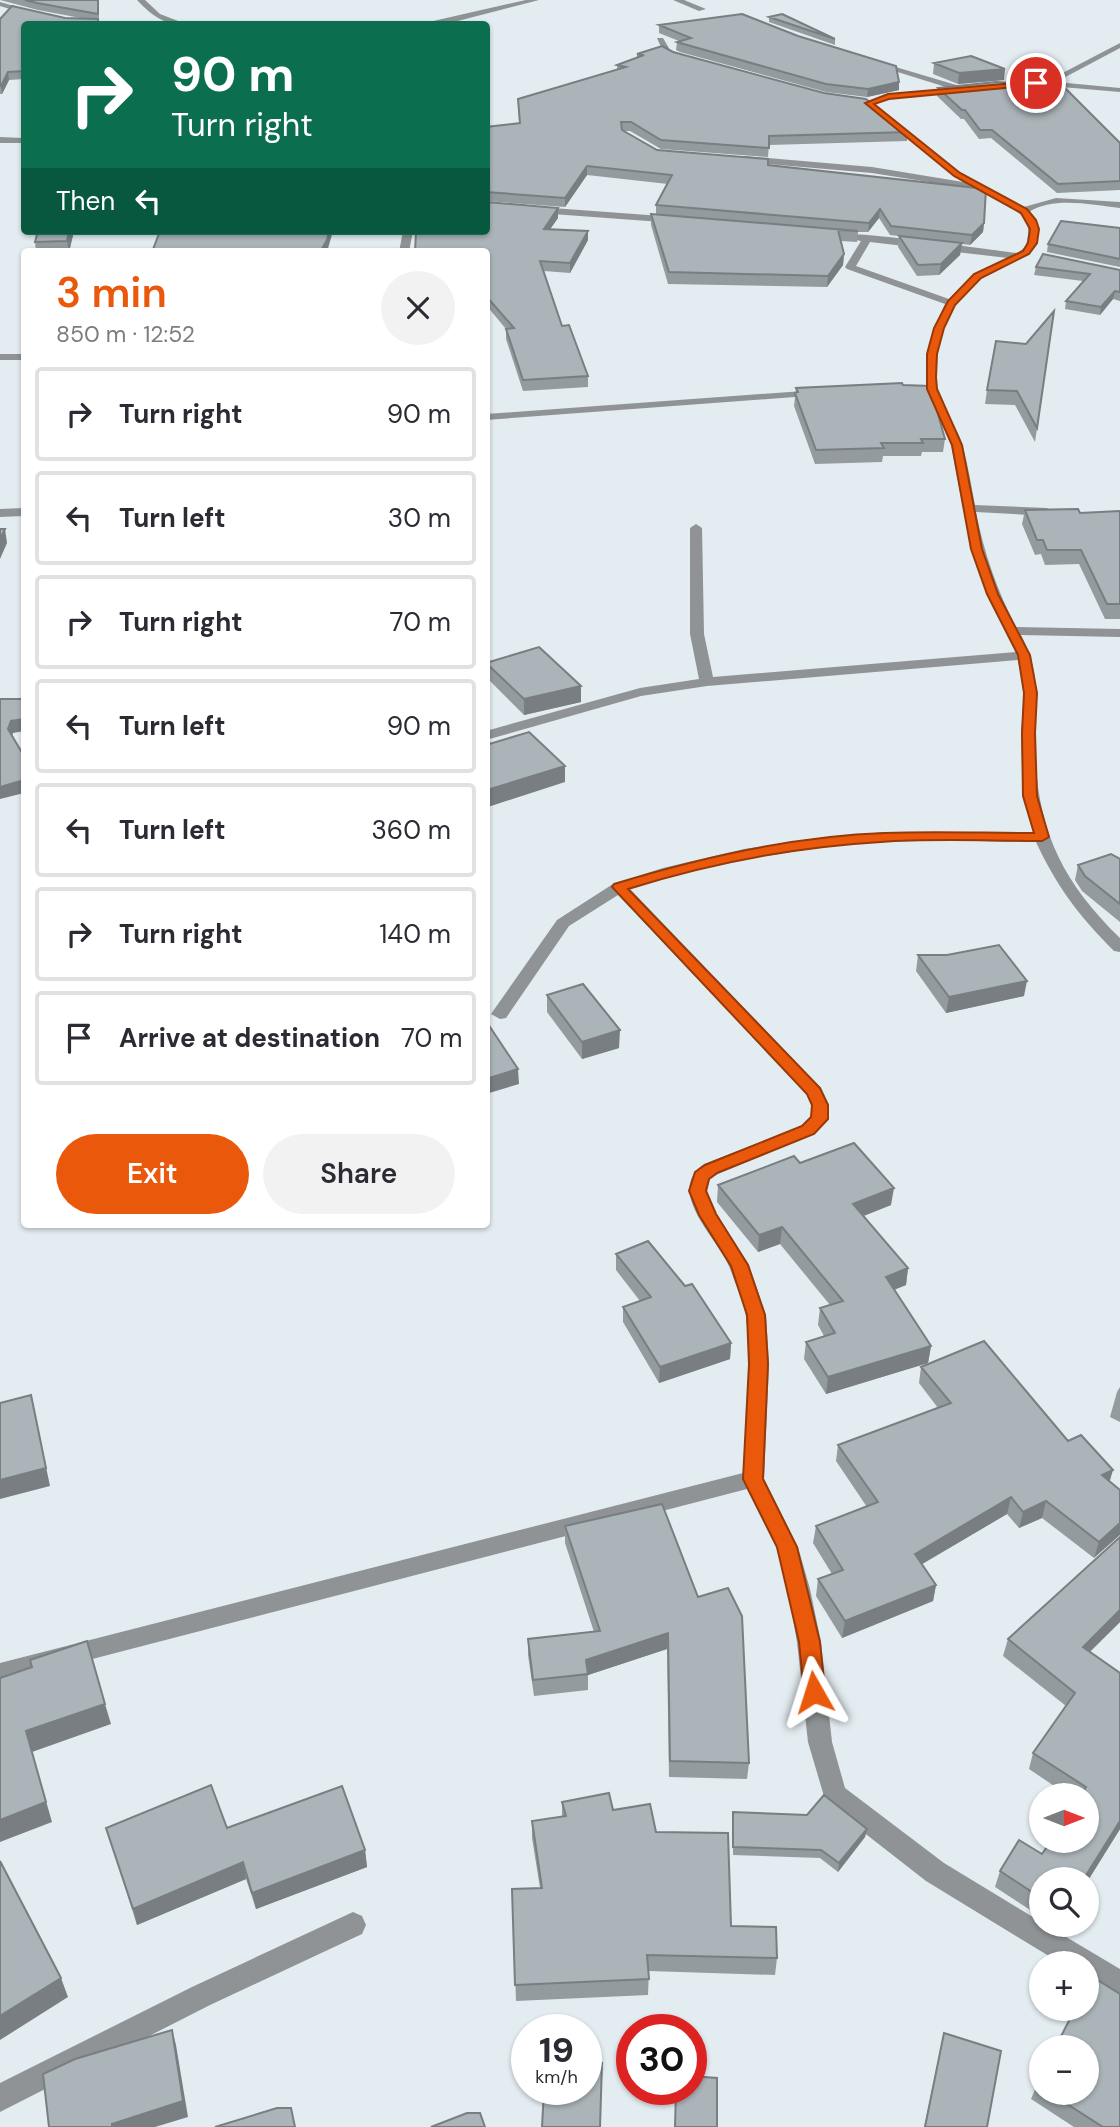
<!DOCTYPE html>
<html lang="en">
<head>
<meta charset="utf-8">
<style>
  :root { --surface:#fff; --page:#f2f2f3; --text:#2b2b33; --muted:#7c7c81; --line:#e1e1e2; --accent:#ea580c }
  body { margin:0; font-family:"DM Sans",sans-serif; background:var(--page); color:var(--text); height:100vh; display:flex; flex-direction:column; font-size:26px; white-space:nowrap }
  * { box-sizing:border-box; margin:0 }
  p { font-size:23px; color:var(--muted) }
  .icon { flex:none; width:38px; height:38px; fill:none; stroke:currentColor; stroke-width:2; stroke-linecap:round; stroke-linejoin:round }
  .map { position:relative; flex:1; overflow:hidden }
  .side { position:absolute; left:21px; top:248px; width:469px; height:980px; display:flex; flex-direction:column; background:var(--surface); border-radius:7px; box-shadow:0 2px 5px #0004 }
  .side>* { flex:none }
  .banner { position:absolute; left:21px; top:21px; width:469px; height:214px; border-radius:7px; box-shadow:0 2px 5px #0004; background:#0b6e4f; color:#fff; overflow:hidden }
  .needle { width:46px; rotate:90deg }
  .buttons { position:absolute; left:1029px; top:1783px; display:grid; gap:14px }
  .buttons a { display:grid; place-items:center; width:70px; height:70px; border-radius:50%; background:var(--surface); box-shadow:0 2px 5px #0004; font-size:35px }
  .speed { position:absolute; left:511px; top:2014px; display:flex; gap:14px; font-size:35px; font-weight:700; text-align:center }
  .speed>* { display:grid; place-content:center; width:91px; height:91px; border-radius:50%; background:var(--surface); box-shadow:0 2px 5px #0004; line-height:1 }
  .speed small { font-size:18px; font-weight:400 }
  .speed .limit { border:10px solid #d22; background:#fff; color:#111 }
  .pin { position:absolute; display:grid; place-items:center; width:60px; height:60px; color:#fff; margin:-30px; border:4px solid #fff; border-radius:50%; box-shadow:0 2px 7px #0007 }
  .me { position:absolute; width:77px; margin:-38px; rotate:354deg; stroke-linejoin:round; filter:drop-shadow(0 0 5px #0008) }
  .turn { display:flex; align-items:center; gap:24px; height:147px; padding:0 35px; font-size:32px }
  .turn .icon { width:91px; height:91px; stroke-width:2.5 }
  .turn b { display:block; font-size:49px; line-height:60px }
  .then { display:flex; align-items:center; height:66px; padding:0 35px; background:#0003; gap:14px; font-size:26px }
  .round { display:grid; place-items:center; flex:none; width:74px; height:74px; border-radius:37px; background:var(--page) }
  .head { display:flex; align-items:center; justify-content:space-between; height:119px; padding:0 35px }
  h1 { font-size:42px; font-weight:600; line-height:52px; color:var(--accent) }
  .button { display:flex; gap:14px; margin-top:auto; padding:14px 35px }
  .button a { flex:1; height:80px; border-radius:42px; background:var(--accent); color:#fff; font-size:28px; font-weight:600; line-height:80px; text-align:center }
  .button a+a { background:var(--page); color:var(--text) }
  ul { padding:0; list-style:none }
  li { display:flex; align-items:center; gap:21px; height:94px; margin:0 14px 10px; padding:0 21px; border:4px solid var(--line); border-radius:7px }
  li div { flex:1 }
  li b { display:block; font-size:26px }
  li em { font-style:normal }
  .map>svg:first-child { display:block }
</style>
</head>
<body>
<div class="map">
<svg width="1120" height="2127" viewBox="0 0 1120 2127">
  <rect width="100%" height="100%" fill="#e3ecf1"/>
  <g fill="none" stroke-linecap="round" stroke-linejoin="round">
    <path fill="#8f9395" fill-rule="evenodd" d="M137 0H145L160 14 186 24C165 26 151 15 137 0Z
      M526 0H539L446 24H420Z
      M673 0H684L706 9 699 11Z
      M0 2 36 12 37 14 33 16 0 6Z
      M657 38H663L670 50 689 58 685 60 664 54Z
      M1120 43V48L1056 82 1120 88V92L1050 86 1046 83 998 88 994 86 1053 78Z
      M872 60 963 87 960 91 889 98 874 104 960 173 1024 207 1056 198 1120 202V208C1092 205 1054 196 1029 212 1057 261 1010 257 981 278 972 284 961 297 955 305 941 328 933 361 937 388 941 408 958 427 963 447 968 465 971 485 975 505L1047 508 1053 512 1047 516 976 512C984 553 997 590 1016 627L1120 629V637L1021 635C1040 673 1036 693 1035 733 1034 821 1057 877 1120 938V952L1114 951C1079 916 1057 887 1036 842 985 842 932 838 881 842 796 848 711 863 630 889L821 1088 829 1105V1119L814 1134 718 1174 710 1179 707 1191 716 1214 749 1265 766 1315 769 1364 764 1479 798 1547 810 1589 821 1642 832 1742 845 1788 944 1863 1041 1922V1925H1046L1120 1969V1997L1087 1979V1964H1062L926 1881 826 1803 808 1742 797 1642 788 1589 776 1547 747 1489 0 1683V1663L743 1473C745 1422 753 1368 746 1317 744 1302 736 1286 731 1271 721 1240 663 1193 704 1164L802 1126 811 1117V1105L807 1094 618 895 569 926 506 1018 500 1019 491 1014 557 920 613 884 663 868 744 849 820 838 884 832H1033L1023 796 1021 733 1024 693 1018 660 707 686 641 696 486 740V731L640 688 699 679 690 634V528L696 524 702 528 704 634 713 677 1016 652 987 594 971 549 951 445 927 389V354L934 328 945 304 847 269 845 267 861 241 830 235C841 228 993 250 1017 253 1025 249 1027 244 1028 235 1032 209 989 196 971 186L967 188 872 173 745 162 741 159 745 156 872 167 963 182 864 103 888 94 949 88 872 64ZM870 242 1008 258 974 274 949 299 856 266Z
      M0 137 24 138V143H0Z
      M486 203 675 217 680 220 675 223 486 209Z
      M403 231H413L409 252H399Z
      M0 354H24V360H0Z
      M817 390 823 393 821 395 486 420V414Z
      M24 508V516L0 517V509Z
      M353 1912 362 1916 366 1925 362 1934 210 2005 0 2112V2083L192 1987Z"/>
  </g>
  <path fill="#939b9f" d="M0 0H99V21L24 24V79L9 80 2 94H0V19H86L38 10Z
    M769 17 835 39V45L769 22Z
    M659 25 899 82V90L867 97 826 92 680 52 676 50 677 42 679 41 659 33Z
    M673 52 908 132 907 141 769 145 768 157 661 149 630 131H623L657 150 768 165 984 223 983 232 970 245 962 244 960 255 939 275 917 276 898 247 899 236 890 235 879 218 868 232H858L857 242 841 241 844 254 843 265 827 287 668 284 651 225V214L656 215V205L668 184 587 175 565 207 486 201V127L519 123 518 99 617 70V65L637 58V54Z
    M934 63 1004 80 958 84 933 74Z
    M938 88 1120 143V190L1057 193 991 138 979 139 964 119H961L937 96Z
    M558 218 550 229 588 231V240L570 273 544 271 562 326 588 376V387L523 391 506 339V329L486 305V252Z
    M1120 228V267L1047 252 1048 244Z
    M74 231 69 252H36L35 242Z
    M1036 267 1120 270V301L1113 299 1100 315 1065 309 1066 301 1083 281 1034 275Z
    M1054 311 1035 442 1015 405 985 404 987 390Z
    M903 385 945 439 943 452H922L921 456H883L882 462 815 464 794 406 796 388Z
    M1025 510 1080 513 1120 511V619H1105L1079 564 1045 565 1041 554 1035 555 1022 524Z
    M486 662 581 686V702L524 715 487 678Z
    M1120 859V922L1082 891 1075 880 1078 865Z
    M918 955 1024 996 946 1013 916 971Z
    M547 995 619 1048 582 1059 547 1012Z
    M800 1163 891 1205 863 1216 908 1268 906 1285 894 1290 931 1346 928 1363 826 1394 804 1359 806 1342 824 1336 818 1325 820 1308 830 1305 780 1244 758 1252 717 1202 718 1185Z
    M616 1254 685 1286 731 1343 730 1359 659 1383 623 1322V1307L640 1301 616 1270Z
    M921 1367 1068 1441 1110 1482 1120 1490 1094 1558 1042 1518 1019 1528 1007 1514 922 1564 936 1585 933 1601 842 1638 816 1596 818 1579 832 1574 813 1543 816 1526 867 1507 836 1461 838 1445 938 1408 919 1383Z
    M1120 1387V1422L1110 1417 1117 1392Z
    M662 1504 749 1763 747 1779 669 1777 667 1649 588 1675V1690L534 1696 528 1655V1639L594 1632 565 1543V1526Z
    M1120 1622 1090 1652 1120 1673V1829L1087 1882 1041 1880V1917L995 1887 1000 1871 1042 1854 1087 1796H1069L1029 1769 1033 1753 1066 1706 1003 1656 1008 1639Z
    M562 1802 613 1810 656 1832 731 1926 777 1958 775 1975 649 1971 648 1995 516 2001 512 1889 540 1888 532 1838V1821L562 1817Z
    M733 1812 867 1829 865 1837 838 1872 820 1858 733 1855Z
    M106 1828H227L365 1850 367 1867 256 1909 246 1879 137 1925Z
    M944 2033 987 2127H924Z
    M1041 2075V2093H1087L1120 2127H1074L1031 2099Z"/>
  <path fill="#787e82" d="M1005 69 1004 80 958 84 959 73Z
    M8 72 9 80 2 94 1 86Z
    M899 82V90L867 97 868 89Z
    M587 166V175L565 207V198Z
    M558 208V218L544 238V229Z
    M880 209 879 218 868 232 869 223Z
    M984 223 983 232 970 245 972 235Z
    M69 231H74L69 252 67 241Z
    M329 231H333L327 252H320Z
    M588 231V240L570 273V263Z
    M962 243 960 255 939 275 941 264Z
    M844 254 843 265 827 287 828 276Z
    M1115 291 1113 299 1100 315 1101 307Z
    M5 529 7 543 0 559V539Z
    M581 686V702L524 715V699Z
    M24 719V731L13 733 11 740 8 729 11 721Z
    M565 766V782L488 807 487 790Z
    M24 780V793L0 799V787Z
    M1027 981 1024 996 946 1013 949 997Z
    M620 1030 619 1048 582 1059V1042Z
    M518 1069 519 1084 486 1094V1079Z
    M894 1188 891 1205 851 1221 853 1204Z
    M782 1227 780 1244 758 1252 759 1235Z
    M908 1268 906 1285 883 1294 886 1277Z
    M731 1343 730 1359 659 1383 660 1367Z
    M931 1346 928 1363 826 1394 828 1377Z
    M31 1395 50 1486 0 1499V1480Z
    M1113 1470 1108 1487 1102 1475Z
    M1011 1497 1007 1514 912 1570 915 1554Z
    M1046 1501 1042 1518 1019 1528 1023 1512Z
    M1120 1523V1535L1094 1558 1099 1542Z
    M936 1585 933 1601 842 1638 845 1621Z
    M1120 1610V1622L1078 1663 1083 1647Z
    M668 1633 667 1649 588 1675 586 1660Z
    M105 1704 111 1724 32 1752 52 1822 0 1842V1820L26 1731Z
    M1120 1821V1829L1087 1882V1880H1083Z
    M867 1829 865 1837 838 1872 839 1863Z
    M365 1850 367 1867 256 1909 252 1893Z
    M243 1862 246 1879 137 1925 133 1909Z
    M61 1978 68 1997 0 2040V2016Z
    M172 2030 176 2045 188 2117 155 2127H112V2124Z"/>
  <path fill="#abb4b9" stroke="#787e82" stroke-width="2" d="M25 0H98V14L37 3Z
    M12 6 65 18 98 19V24H24V71L8 72 1 86H0V19Z
    M742 14 798 36 896 66 899 82 868 89 826 84 680 43 677 42 691 38 659 25Z
    M782 14 835 39 769 17Z
    M662 46 673 52 824 93 866 99 908 132 769 136V148L661 140 631 122H621L622 130 657 150 768 159V165L986 189 984 223 972 235 891 226 880 209 869 223 656 205 672 175 587 166 565 198 486 192V127L520 123 518 99 626 67 617 65 644 55 637 54Z
    M971 56 1005 69 959 73 934 63Z
    M996 82 1064 87 1120 143V181L1058 184 992 130H980L965 110H962L938 88Z
    M486 202 558 208 544 229 588 231 570 263 540 261 562 326 569 325 588 376 523 380 506 329 514 328 486 296V252H415L416 231H486Z
    M651 214 858 231 838 230 844 254 828 276 669 272Z
    M1061 221 1120 228V259L1048 244Z
    M38 231H69L67 241 35 242Z
    M160 231H329L327 240 320 252H152Z
    M899 236 962 243 941 264 918 265Z
    M1043 254 1120 270V292L1115 291 1101 307 1066 301 1090 274 1036 267Z
    M1054 311 1037 428 1017 391 987 390 996 341 1026 344Z
    M902 383 903 385 930 386 945 439H921L923 443H881L884 448 816 450 795 393 798 392 796 388Z
    M1078 509 1080 513 1120 511V604H1107L1081 550H1047L1043 540H1037L1025 510Z
    M0 529H5L0 539Z
    M539 647 581 686 524 699 486 663Z
    M0 699H24V719L11 721 8 729 24 756V780L0 787Z
    M529 732 565 766 487 790 486 745Z
    M1111 854 1120 859V904L1085 876 1078 865Z
    M999 945 1027 981 949 997 918 955H947Z
    M583 984 620 1030 582 1042 547 995Z
    M486 1021 518 1069 486 1079Z
    M854 1143 894 1188 853 1204 908 1268 886 1277 931 1346 828 1377 806 1342 835 1333 820 1308 843 1301 782 1227 759 1235 718 1185 794 1156 800 1163Z
    M648 1241 685 1286 692 1284 731 1343 660 1367 623 1307 651 1297 616 1254Z
    M984 1341 1068 1441 1081 1435 1113 1470 1102 1475 1120 1490V1523L1099 1542 1046 1501 1023 1512 1011 1497 915 1554 936 1585 845 1621 818 1579 843 1570 816 1526 878 1502 838 1445 951 1403 921 1367Z
    M31 1395 46 1468 0 1480V1403Z
    M662 1504 698 1597 728 1588 742 1616 749 1763 670 1761 668 1633 586 1660 588 1674 533 1680 528 1639 600 1631 565 1526Z
    M1120 1537V1610L1083 1647 1120 1673V1821L1083 1880H1041V1898L1000 1871 1019 1840 1042 1854 1051 1841H1087V1796H1080L1086 1787 1033 1753 1075 1693 1008 1639Z
    M87 1641 105 1704 26 1731 46 1802 0 1820V1678L32 1667 30 1660Z
    M211 1785 227 1828 342 1786 365 1850 252 1893 243 1862 133 1909 106 1828Z
    M609 1793 613 1810 650 1804 656 1832 728 1833 731 1926 776 1927 777 1958 647 1955 649 1979 515 1985 512 1889 542 1888 532 1821 566 1816 562 1802Z
    M824 1795 867 1829 839 1863 821 1850 733 1847V1812L807 1815Z
    M0 1861 61 1978 0 2016Z
    M1091 1976 1120 1994V2127H1103L1050 2093H1087V2048H1055L1075 2009H1087V1985Z
    M172 2030 183 2101 112 2124V2127H49L43 2074 75 2059Z
    M944 2033 1001 2051 987 2127H925Z
    M586 2062 602 2063 600 2127H542L544 2090H586Z
    M1041 2075V2087L1036 2084Z
    M691 2076 717 2078V2127H675L676 2090H691Z
    M277 2108H291L295 2127H215Z
    M467 2113H480L485 2127H431Z"/>
  <path fill="#ea580c" stroke="#983908" stroke-width="2" d="M1038 81 1036 85 889 99 874 104 960 173 1027 209 1036 220 1039 229 1037 243 1029 254 981 278 955 305 944 328 937 354 936 377 937 389 962 445 982 549 998 594 1030 655 1037 693 1035 733 1037 796 1049 837 1042 841C989 841 934 838 881 842 795 847 711 863 628 889L820 1088 828 1105V1119L814 1134 717 1173 709 1179 706 1191 716 1214 748 1265 765 1315 768 1364 763 1479 797 1547 820 1642 825 1692 822 1699 814 1702 807 1699 804 1692 799 1642 777 1547 743 1479 749 1364 747 1315 731 1266 699 1215 689 1191 695 1172 705 1165 802 1126 811 1117 812 1105 807 1094 612 887 614 884C702 857 793 836 885 833 934 831 984 833 1034 833L1023 796 1022 733 1024 693 1018 655 987 594 971 549 952 445 927 389V354L934 328 948 301 974 274 1023 251 1028 243 1030 229 1021 213 954 176 865 103 888 94Z"/>
</svg>
<div class="buttons">
<a><svg class="needle" viewBox="-14 -14 28 28"><path d="M0-13l5 13h-10z" fill="#e53935"/><path d="M0 13l5-13h-10z" fill="#7c7c81"/></svg></a>
<a><svg class="icon" aria-label="search" viewBox="0 0 24 24"><circle cx="10" cy="10" r="6"/><path d="M15 15l6 6"/></svg></a>
<a>+</a>
<a>−</a>
</div>
<div class="speed"><div>19<small>km/h</small></div><div class="limit">30</div></div>
<div class="pin" style="left:1036px;top:83px;background:#d93025"><svg class="icon" aria-label="arrive" viewBox="0 0 24 24"><path d="M6 21V4h12l-3 4 3 4H6"/></svg></div>
<svg class="me" style="left:814px;top:1692px" viewBox="-20 -20 40 40"><path d="M0-17L14 15 0 8-14 15z" fill="#ea580c" stroke="#fff" stroke-width="4"/></svg>
<div class="banner">
<div class="turn"><svg class="icon" aria-label="right" viewBox="0 0 24 24"><path d="M7 20v-9h11M14 6l5 5-5 5"/></svg><div><b>90 m</b>Turn right</div></div>
<div class="then">Then<svg class="icon" aria-label="left" viewBox="0 0 24 24"><path d="M17 20v-9H6M10 6l-5 5 5 5"/></svg></div>
</div>
<section class="side">
<div class="head"><div><h1>3 min</h1><p>850 m · 12:52</p></div><a class="round"><svg class="icon" aria-label="close" viewBox="0 0 24 24"><path d="M6 6l12 12M18 6L6 18"/></svg></a></div>
<ul>
<li><svg class="icon" aria-label="right" viewBox="0 0 24 24"><path d="M7 20v-9h11M14 6l5 5-5 5"/></svg><div><b>Turn right</b></div><em>90 m</em></li>
<li><svg class="icon" aria-label="left" viewBox="0 0 24 24"><path d="M17 20v-9H6M10 6l-5 5 5 5"/></svg><div><b>Turn left</b></div><em>30 m</em></li>
<li><svg class="icon" aria-label="right" viewBox="0 0 24 24"><path d="M7 20v-9h11M14 6l5 5-5 5"/></svg><div><b>Turn right</b></div><em>70 m</em></li>
<li><svg class="icon" aria-label="left" viewBox="0 0 24 24"><path d="M17 20v-9H6M10 6l-5 5 5 5"/></svg><div><b>Turn left</b></div><em>90 m</em></li>
<li><svg class="icon" aria-label="left" viewBox="0 0 24 24"><path d="M17 20v-9H6M10 6l-5 5 5 5"/></svg><div><b>Turn left</b></div><em>360 m</em></li>
<li><svg class="icon" aria-label="right" viewBox="0 0 24 24"><path d="M7 20v-9h11M14 6l5 5-5 5"/></svg><div><b>Turn right</b></div><em>140 m</em></li>
<li><svg class="icon" aria-label="arrive" viewBox="0 0 24 24"><path d="M6 21V4h12l-3 4 3 4H6"/></svg><div><b>Arrive at destination</b></div><em>70 m</em></li>
</ul>
<div class="button"><a>Exit</a><a>Share</a></div>
</section>
</div>
</body>
</html>
